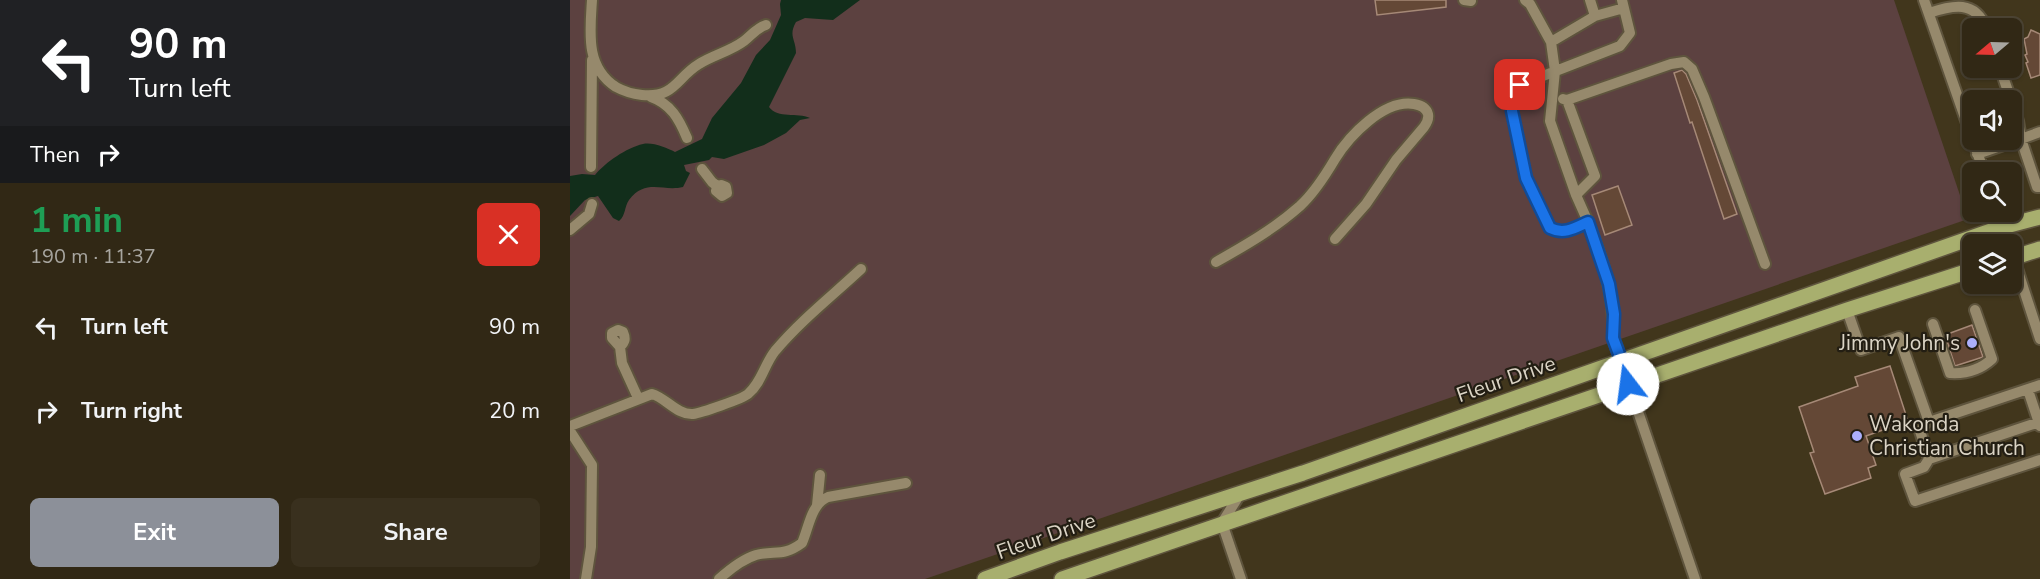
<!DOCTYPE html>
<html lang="en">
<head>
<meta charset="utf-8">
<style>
  :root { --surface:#312815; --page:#39301e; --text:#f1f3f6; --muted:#a8a6a0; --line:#4c4434; --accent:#8c9099 }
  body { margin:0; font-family:"Nunito Sans",sans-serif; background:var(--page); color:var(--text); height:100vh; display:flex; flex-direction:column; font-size:22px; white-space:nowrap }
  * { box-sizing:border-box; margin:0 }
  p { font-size:20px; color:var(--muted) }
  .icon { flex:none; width:33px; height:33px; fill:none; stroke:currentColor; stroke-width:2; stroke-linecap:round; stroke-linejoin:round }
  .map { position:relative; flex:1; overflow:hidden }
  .details { display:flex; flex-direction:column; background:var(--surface); width:570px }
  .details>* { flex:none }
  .guide { background:#202124; color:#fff; overflow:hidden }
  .needle { width:39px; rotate:251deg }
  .fabs { position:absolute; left:1392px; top:18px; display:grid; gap:12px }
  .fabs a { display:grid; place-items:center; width:60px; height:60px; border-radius:9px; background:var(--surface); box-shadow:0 2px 4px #0004,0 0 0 2px var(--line); font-size:30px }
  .pin { position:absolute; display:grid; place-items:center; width:51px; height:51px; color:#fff; margin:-26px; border-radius:12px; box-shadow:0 3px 9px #0006 }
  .me { position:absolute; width:66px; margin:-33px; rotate:345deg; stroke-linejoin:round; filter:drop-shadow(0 0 4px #0008) }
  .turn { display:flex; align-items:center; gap:21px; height:126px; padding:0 30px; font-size:27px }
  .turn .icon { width:78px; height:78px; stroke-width:2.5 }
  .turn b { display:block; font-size:42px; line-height:51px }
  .then { display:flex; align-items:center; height:57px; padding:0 30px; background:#0003; gap:12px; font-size:22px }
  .round { display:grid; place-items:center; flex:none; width:63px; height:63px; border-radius:9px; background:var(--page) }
  .summary { display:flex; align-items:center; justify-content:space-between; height:102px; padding:0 30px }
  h1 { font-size:36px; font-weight:700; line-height:45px; color:#1e9e55 }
  .action { display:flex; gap:12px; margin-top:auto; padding:12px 30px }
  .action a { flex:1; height:69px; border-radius:9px; background:var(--accent); color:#fff; font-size:24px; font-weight:700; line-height:69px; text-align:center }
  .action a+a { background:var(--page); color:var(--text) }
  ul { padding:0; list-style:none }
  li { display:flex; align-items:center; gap:18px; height:84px; padding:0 30px }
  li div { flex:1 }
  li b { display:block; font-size:22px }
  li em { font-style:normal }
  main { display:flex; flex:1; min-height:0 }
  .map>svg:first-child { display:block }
</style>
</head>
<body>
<main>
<section class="details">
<div class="guide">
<div class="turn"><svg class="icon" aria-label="left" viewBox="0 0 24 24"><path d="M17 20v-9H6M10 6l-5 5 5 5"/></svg><div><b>90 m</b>Turn left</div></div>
<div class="then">Then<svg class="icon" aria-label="right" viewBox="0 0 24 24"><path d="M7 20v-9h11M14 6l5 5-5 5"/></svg></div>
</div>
<div class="summary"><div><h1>1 min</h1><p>190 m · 11:37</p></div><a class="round" style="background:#d93025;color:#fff"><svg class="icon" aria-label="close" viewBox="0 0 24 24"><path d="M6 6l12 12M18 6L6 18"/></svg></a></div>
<ul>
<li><svg class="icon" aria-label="left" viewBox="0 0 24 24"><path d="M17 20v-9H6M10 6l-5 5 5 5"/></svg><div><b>Turn left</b></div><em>90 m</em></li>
<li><svg class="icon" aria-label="right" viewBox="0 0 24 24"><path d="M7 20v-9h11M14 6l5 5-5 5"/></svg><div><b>Turn right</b></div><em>20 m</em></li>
</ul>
<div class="action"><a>Exit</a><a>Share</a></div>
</section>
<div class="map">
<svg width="1470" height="579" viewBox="0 0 1470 579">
  <rect width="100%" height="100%" fill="#41361c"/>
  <path fill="#5c4140" d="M0 0H1324L1398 219 355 579H0Z"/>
  <path fill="#122e1b" d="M211 0H290L263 20 235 18 226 22C218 36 226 39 226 53L199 107C208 119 227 112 240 118L230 120 216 133 194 145 154 159 142 157 139 160 114 165 116 171 120 173 113 187C93 192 76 178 59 200 54 207 56 215 49 221L43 218 28 196 15 200 0 216V176L12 174 25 175C36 162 56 148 73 144 83 142 97 148 105 152L132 139 142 118 171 83 186 55 200 40 211 15 210 4Z"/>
  <path fill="#644836" stroke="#a68977" stroke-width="1.5" d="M805 0H876V7L807 15Z
    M1461 30 1470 34V75L1461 78 1456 63 1458 62 1455 55 1457 54 1454 39 1458 37Z
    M1112 70 1116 74 1127 100 1167 214 1154 219 1122 122 1120 123 1104 73Z
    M1048 186 1062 225 1035 235 1022 195Z
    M1402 325 1413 357 1385 366 1375 335Z
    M1320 366 1338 421 1296 436 1306 465 1298 468 1301 478 1255 494 1240 453 1244 452 1229 407 1288 386 1285 377Z"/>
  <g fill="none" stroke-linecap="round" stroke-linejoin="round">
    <defs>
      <path id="minor" d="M22 0C20 32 15 67 46 87 55 92 63 94 72 95 105 98 106 78 129 64 143 55 161 51 174 41 182 35 186 28 196 25
        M894 0 901 1
        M955 0 960 4 981 42 985 71 980 121 1006 195 1018 222
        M1052 0 1060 33 1050 46 950 85 942 93V111L956 178 980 228C994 235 1005 228 1018 222 1033 261 1045 295 1043 338L1125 579
        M1354 0 1414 172
        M1359 13C1383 5 1405 0 1416 28
        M1025 16 1054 8
        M981 42 1025 16 1020 0
        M1430 68 1441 100
        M81 97C101 104 109 119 117 138
        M993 99 997 100 1025 176 1006 195
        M997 100 1101 64 1114 62 1122 69 1134 97 1195 264
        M1470 132 1451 139 1467 187H1470
        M1407 154 1451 139 1448 121 1442 102
        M21 167 22 60
        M132 169 142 182 147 186 151 185 156 187 157 193 152 196 146 191 147 186
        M1427 212 1439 244
        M0 230 19 214 22 204
        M1442 253 1470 339
        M646 262C676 245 704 229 730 206 744 193 755 176 765 159 779 136 814 99 844 104 850 105 856 107 858 114 859 119 857 123 854 127L826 160 796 204 765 239
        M1277 310 1291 350 1329 337 1359 422
        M1363 324 1380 373C1396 374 1410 370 1422 359L1405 310
        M50 347 42 338V333L48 330 53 332C56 339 55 342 50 347L52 363 68 398
        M1470 385 1359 422 1350 431 1359 459 1354 467 1335 474 1345 501 1470 460
        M1458 390 1470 426
        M0 426 82 394C96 398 107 415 123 414 131 413 172 399 178 394 192 382 194 365 205 351 230 321 262 296 291 269
        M0 431 22 465 21 547 16 579
        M1359 459 1469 422
        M670 494 652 523 671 579
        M247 505 250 475
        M149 579C159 570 173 559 186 555 205 550 213 557 232 543 239 527 241 504 258 497L336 483"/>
      <path id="major" d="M1442 258 1470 249
        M415 579 490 552 733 473 1432 227 1470 217
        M492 579 1277 310 1402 270"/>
    </defs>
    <use href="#minor" stroke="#5e543d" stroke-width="14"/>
    <use href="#major" stroke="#5e543d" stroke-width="18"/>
    <use href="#minor" stroke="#96896c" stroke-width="10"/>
    <use href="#major" stroke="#a8af6e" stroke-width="15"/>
  </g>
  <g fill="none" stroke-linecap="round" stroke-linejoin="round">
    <defs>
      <path id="route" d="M950 85 942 93V111L956 178 980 228C994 235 1005 228 1018 222L1039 284 1044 314 1043 338 1052 362 1058 384"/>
    </defs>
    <use href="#route" stroke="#114b97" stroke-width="15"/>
    <use href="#route" stroke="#1a73e8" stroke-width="10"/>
  </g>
  <g fill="#acaffb" stroke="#231e13" stroke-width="2">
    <circle cx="1402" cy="343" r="6"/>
    <circle cx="1287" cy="436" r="6"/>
  </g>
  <g text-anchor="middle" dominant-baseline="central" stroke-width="4.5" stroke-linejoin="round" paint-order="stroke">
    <g font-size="21" fill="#dbd4c5" stroke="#231e13" text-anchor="end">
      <text x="1390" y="343">Jimmy John's</text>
      <text x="1299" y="424" text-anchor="start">Wakonda<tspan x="1299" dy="24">Christian Church</tspan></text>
    </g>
    <g font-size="21" fill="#dbd4c5" stroke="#231e13">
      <text transform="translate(936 379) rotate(-19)">Fleur Drive</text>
      <text transform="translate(476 536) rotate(-19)">Fleur Drive</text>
    </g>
  </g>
</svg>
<div class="fabs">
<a><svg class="needle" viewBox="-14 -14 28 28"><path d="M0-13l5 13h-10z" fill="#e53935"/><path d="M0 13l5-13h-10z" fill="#a8a6a0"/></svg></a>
<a><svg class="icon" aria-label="sound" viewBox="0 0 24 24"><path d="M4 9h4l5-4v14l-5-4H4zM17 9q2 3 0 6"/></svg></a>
<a><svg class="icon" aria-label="search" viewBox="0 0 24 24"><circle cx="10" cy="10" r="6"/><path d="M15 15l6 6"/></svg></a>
<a><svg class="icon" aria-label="layers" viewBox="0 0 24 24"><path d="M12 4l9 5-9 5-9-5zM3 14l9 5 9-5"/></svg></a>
</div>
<div class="pin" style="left:950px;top:85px;background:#d93025"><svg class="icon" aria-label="arrive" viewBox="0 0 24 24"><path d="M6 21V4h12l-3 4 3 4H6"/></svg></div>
<svg class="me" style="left:1058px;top:384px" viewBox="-20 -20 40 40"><circle r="19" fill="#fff"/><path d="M0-13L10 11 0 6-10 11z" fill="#1a73e8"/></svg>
</div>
</main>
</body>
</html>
